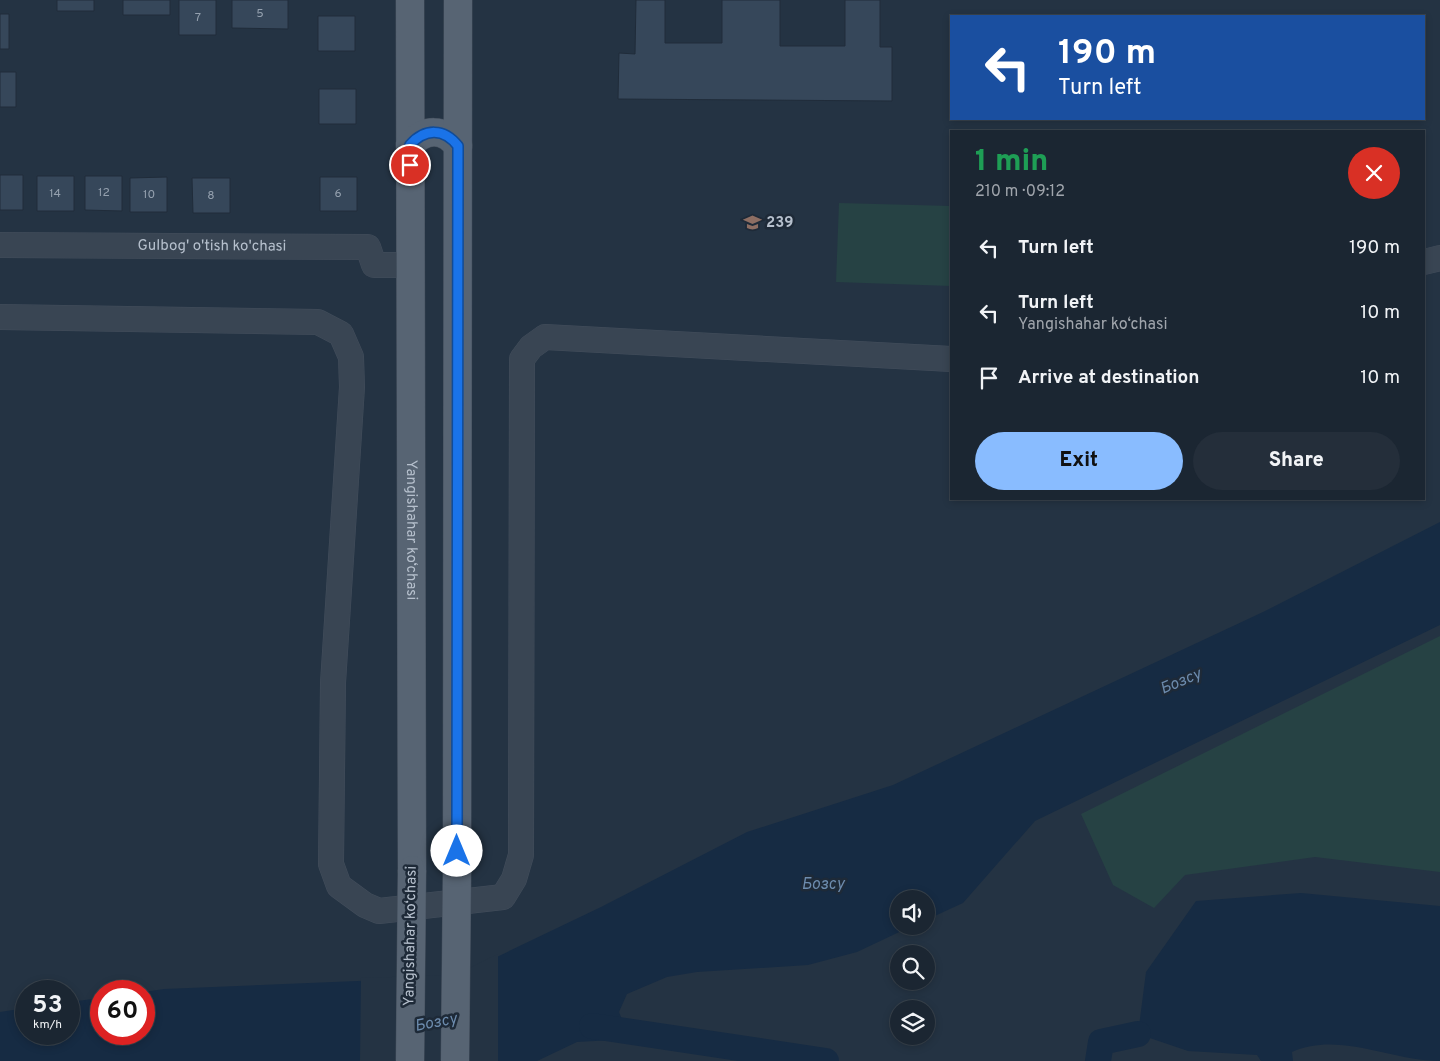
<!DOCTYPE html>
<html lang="en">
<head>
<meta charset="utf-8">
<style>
  :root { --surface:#1b2632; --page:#242e3a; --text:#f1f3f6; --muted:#a0a5ac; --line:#39434d; --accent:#89bcff }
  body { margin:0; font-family:Overpass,sans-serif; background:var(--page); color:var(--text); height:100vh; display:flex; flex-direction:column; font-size:19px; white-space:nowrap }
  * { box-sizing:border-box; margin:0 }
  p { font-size:16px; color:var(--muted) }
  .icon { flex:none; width:28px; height:28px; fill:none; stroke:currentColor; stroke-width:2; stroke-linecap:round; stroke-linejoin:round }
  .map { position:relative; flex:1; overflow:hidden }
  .side { position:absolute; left:950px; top:130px; width:475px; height:370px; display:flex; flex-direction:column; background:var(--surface); border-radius:0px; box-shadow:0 2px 8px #0003,0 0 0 1px var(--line) }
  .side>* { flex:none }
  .banner { position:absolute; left:950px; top:15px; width:475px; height:105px; border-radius:0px; box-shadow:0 2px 8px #0003,0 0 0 1px var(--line); background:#1a4fa0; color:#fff; overflow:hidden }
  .tools { position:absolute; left:890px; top:890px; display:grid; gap:10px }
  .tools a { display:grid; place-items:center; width:45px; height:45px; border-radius:50%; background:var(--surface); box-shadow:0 2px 8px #0003,0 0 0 1px var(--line); font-size:25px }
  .speed { position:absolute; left:15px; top:980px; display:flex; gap:10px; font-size:25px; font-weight:700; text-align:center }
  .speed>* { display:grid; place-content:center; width:65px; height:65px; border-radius:50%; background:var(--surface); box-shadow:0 2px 8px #0003,0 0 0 1px var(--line); line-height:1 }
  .speed small { font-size:12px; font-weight:400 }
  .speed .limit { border:8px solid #d22; background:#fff; color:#111 }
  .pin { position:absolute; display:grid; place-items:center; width:42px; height:42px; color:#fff; margin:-21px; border:2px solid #fff; border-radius:50%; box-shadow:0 1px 5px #0007 }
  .me { position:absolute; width:55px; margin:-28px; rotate:0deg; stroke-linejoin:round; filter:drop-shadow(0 0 4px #0008) }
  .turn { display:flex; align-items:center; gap:18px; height:105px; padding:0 25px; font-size:22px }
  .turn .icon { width:65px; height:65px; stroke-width:2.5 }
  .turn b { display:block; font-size:35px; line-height:42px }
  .round { display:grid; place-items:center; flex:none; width:52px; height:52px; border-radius:26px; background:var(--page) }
  .overview { display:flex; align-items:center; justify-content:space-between; height:85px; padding:0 25px }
  h1 { font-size:30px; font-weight:800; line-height:38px; color:#1e9e55 }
  .action { display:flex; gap:10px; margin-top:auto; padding:10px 25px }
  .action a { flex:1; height:58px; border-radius:30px; background:var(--accent); color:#111; font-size:20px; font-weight:800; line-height:58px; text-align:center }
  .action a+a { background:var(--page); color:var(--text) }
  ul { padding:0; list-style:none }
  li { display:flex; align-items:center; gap:15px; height:65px; padding:0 25px }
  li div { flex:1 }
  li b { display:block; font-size:19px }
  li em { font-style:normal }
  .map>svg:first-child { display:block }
</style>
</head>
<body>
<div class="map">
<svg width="1440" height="1061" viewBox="0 0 1440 1061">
  <rect width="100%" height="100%" fill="#243343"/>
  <path fill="#264244" d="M839 203 951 206V286L836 282Z
    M1440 636V872L1315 857 1185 875 1154 908 1113 885 1081 814Z"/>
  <path fill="#162b43" d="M1440 522V625L1035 821 963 903 926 920V899H899V926H912L857 952 808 965 697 972 667 977 627 994 619 1012 630 1039 577 1042 537 1061H0V1012L26 1008V1034H69V1002L101 998V1034H144V992L164 989 455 977 601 907 747 832 893 785 1263 612Z
    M1301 893 1440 906V1061C1391 1061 1339 1031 1292 1052L1293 1061H1261L1257 1055 1188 1051 1138 1034 1146 972 1196 901Z"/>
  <path fill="#243343" d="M498 954V1061H360L361 978 455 975Z"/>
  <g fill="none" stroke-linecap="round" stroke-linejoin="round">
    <path stroke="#162b43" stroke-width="26" d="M592 1026 826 1061
      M1098 1061 1101 1042 1138 1034"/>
  </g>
  <path fill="#36475a" stroke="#202c3a" d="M57 0H94V11H57Z
    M123 0H170V15H123Z
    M179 0H216V35H179Z
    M232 0H288V29L232 28Z
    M636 0H665V43H722V0H780V46H845V0H880V47H892V101L618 99 619 53 635 54Z
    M0 14H9V49H0Z
    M318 16H355V51H318Z
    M0 72H16V107H0Z
    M319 89H356V124H319Z
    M0 175H23V210H0Z
    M37 176H74V211H37Z
    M85 176H122V211L85 210Z
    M167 177V212H130V178Z
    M320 177H357V211H320Z
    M192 178H230V213H193Z"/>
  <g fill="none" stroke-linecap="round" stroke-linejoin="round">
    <defs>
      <g id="minor">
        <path id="s1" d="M0 245 368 247 374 265H411"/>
        <path d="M1424 262 1440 258"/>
        <path d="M0 317 318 322 341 334 351 357 352 387 333 683 331 864 339 886 365 905 379 911 503 897 514 879 521 855 522 359 531 347 545 337 951 359"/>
      </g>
      <g id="major">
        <path id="s2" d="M410 0 412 870"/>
        <path d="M410 145C425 128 444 128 458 146"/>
        <path d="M457 871 458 0"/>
      </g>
    </defs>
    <use href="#minor" stroke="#434e5c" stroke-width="26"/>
    <use href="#major" stroke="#434e5c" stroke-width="29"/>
    <use href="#minor" stroke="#394553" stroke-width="25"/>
    <use href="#major" stroke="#576473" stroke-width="28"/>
    <defs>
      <path id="major-bridge" d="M410 1061 412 870
        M455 1061 457 871"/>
    </defs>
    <use href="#major-bridge" stroke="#434e5c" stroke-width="29" stroke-linecap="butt"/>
    <use href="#major-bridge" stroke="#576473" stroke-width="28"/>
  </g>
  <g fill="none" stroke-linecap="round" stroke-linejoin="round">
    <defs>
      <path id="route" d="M410 165V145C425 128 444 128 458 146L457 851"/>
    </defs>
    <use href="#route" stroke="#114b97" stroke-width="12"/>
    <use href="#route" stroke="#1a73e8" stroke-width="9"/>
  </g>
  <defs>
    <symbol id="school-bare" viewBox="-9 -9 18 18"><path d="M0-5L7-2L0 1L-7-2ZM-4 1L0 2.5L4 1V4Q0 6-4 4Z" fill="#8d6e63" stroke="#1e2a38" stroke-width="2.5" paint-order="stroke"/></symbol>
  </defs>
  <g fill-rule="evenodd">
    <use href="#school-bare" x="740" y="210" width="25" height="25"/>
  </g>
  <g text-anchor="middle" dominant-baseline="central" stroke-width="5" stroke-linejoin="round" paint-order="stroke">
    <g font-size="12" fill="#94a0ae">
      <text x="260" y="14">5</text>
      <text x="198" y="18">7</text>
      <text x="104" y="193">12</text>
      <text x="55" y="194">14</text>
      <text x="338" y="194">6</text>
      <text x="149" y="195">10</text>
      <text x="211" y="196">8</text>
    </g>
    <g font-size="15" font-weight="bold" fill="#b6c0cd" stroke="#1e2a38" text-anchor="start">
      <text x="766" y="223">239</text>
    </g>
    <g font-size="15" fill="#b6c0cd" stroke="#1e2a38">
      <text stroke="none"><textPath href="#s1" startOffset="212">Gulbog' o'tish ko'chasi</textPath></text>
      <text stroke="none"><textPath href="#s2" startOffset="530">Yangishahar ko‘chasi</textPath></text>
      <text transform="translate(411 936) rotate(-89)">Yangishahar ko‘chasi</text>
    </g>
    <g font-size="16" font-style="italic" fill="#6d8cae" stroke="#1e2a38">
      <text transform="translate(1181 682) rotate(-23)">Бозсу</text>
      <text x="823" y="885">Бозсу</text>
      <text transform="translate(436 1023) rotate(-11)">Бозсу</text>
    </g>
  </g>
</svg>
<div class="tools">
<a><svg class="icon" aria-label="sound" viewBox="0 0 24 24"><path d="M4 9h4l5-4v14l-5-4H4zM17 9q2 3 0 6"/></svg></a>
<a><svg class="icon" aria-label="search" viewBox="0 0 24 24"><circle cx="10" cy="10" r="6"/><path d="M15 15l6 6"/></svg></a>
<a><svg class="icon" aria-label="layers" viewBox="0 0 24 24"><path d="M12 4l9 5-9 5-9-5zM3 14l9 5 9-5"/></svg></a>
</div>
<div class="speed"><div>53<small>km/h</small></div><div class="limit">60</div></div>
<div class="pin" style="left:410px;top:165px;background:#d93025"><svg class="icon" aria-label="arrive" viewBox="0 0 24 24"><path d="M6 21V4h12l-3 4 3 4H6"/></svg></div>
<svg class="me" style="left:457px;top:851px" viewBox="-20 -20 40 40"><circle r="19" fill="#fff"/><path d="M0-13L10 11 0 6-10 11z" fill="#1a73e8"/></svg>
<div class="banner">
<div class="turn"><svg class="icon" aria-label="left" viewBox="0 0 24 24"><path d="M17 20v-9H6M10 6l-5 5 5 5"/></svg><div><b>190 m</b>Turn left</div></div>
</div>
<section class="side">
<div class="overview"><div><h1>1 min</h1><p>210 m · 09:12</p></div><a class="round" style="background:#d93025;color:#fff"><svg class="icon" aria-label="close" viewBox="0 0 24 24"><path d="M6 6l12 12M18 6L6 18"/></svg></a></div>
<ul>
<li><svg class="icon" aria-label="left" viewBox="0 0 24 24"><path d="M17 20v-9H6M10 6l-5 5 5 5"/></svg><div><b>Turn left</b></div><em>190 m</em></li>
<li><svg class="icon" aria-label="left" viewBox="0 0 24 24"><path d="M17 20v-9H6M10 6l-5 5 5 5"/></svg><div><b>Turn left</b><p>Yangishahar ko‘chasi</p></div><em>10 m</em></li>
<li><svg class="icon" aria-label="arrive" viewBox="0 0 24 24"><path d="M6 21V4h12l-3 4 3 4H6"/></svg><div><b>Arrive at destination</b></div><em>10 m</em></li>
</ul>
<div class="action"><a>Exit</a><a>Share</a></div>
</section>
</div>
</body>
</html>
